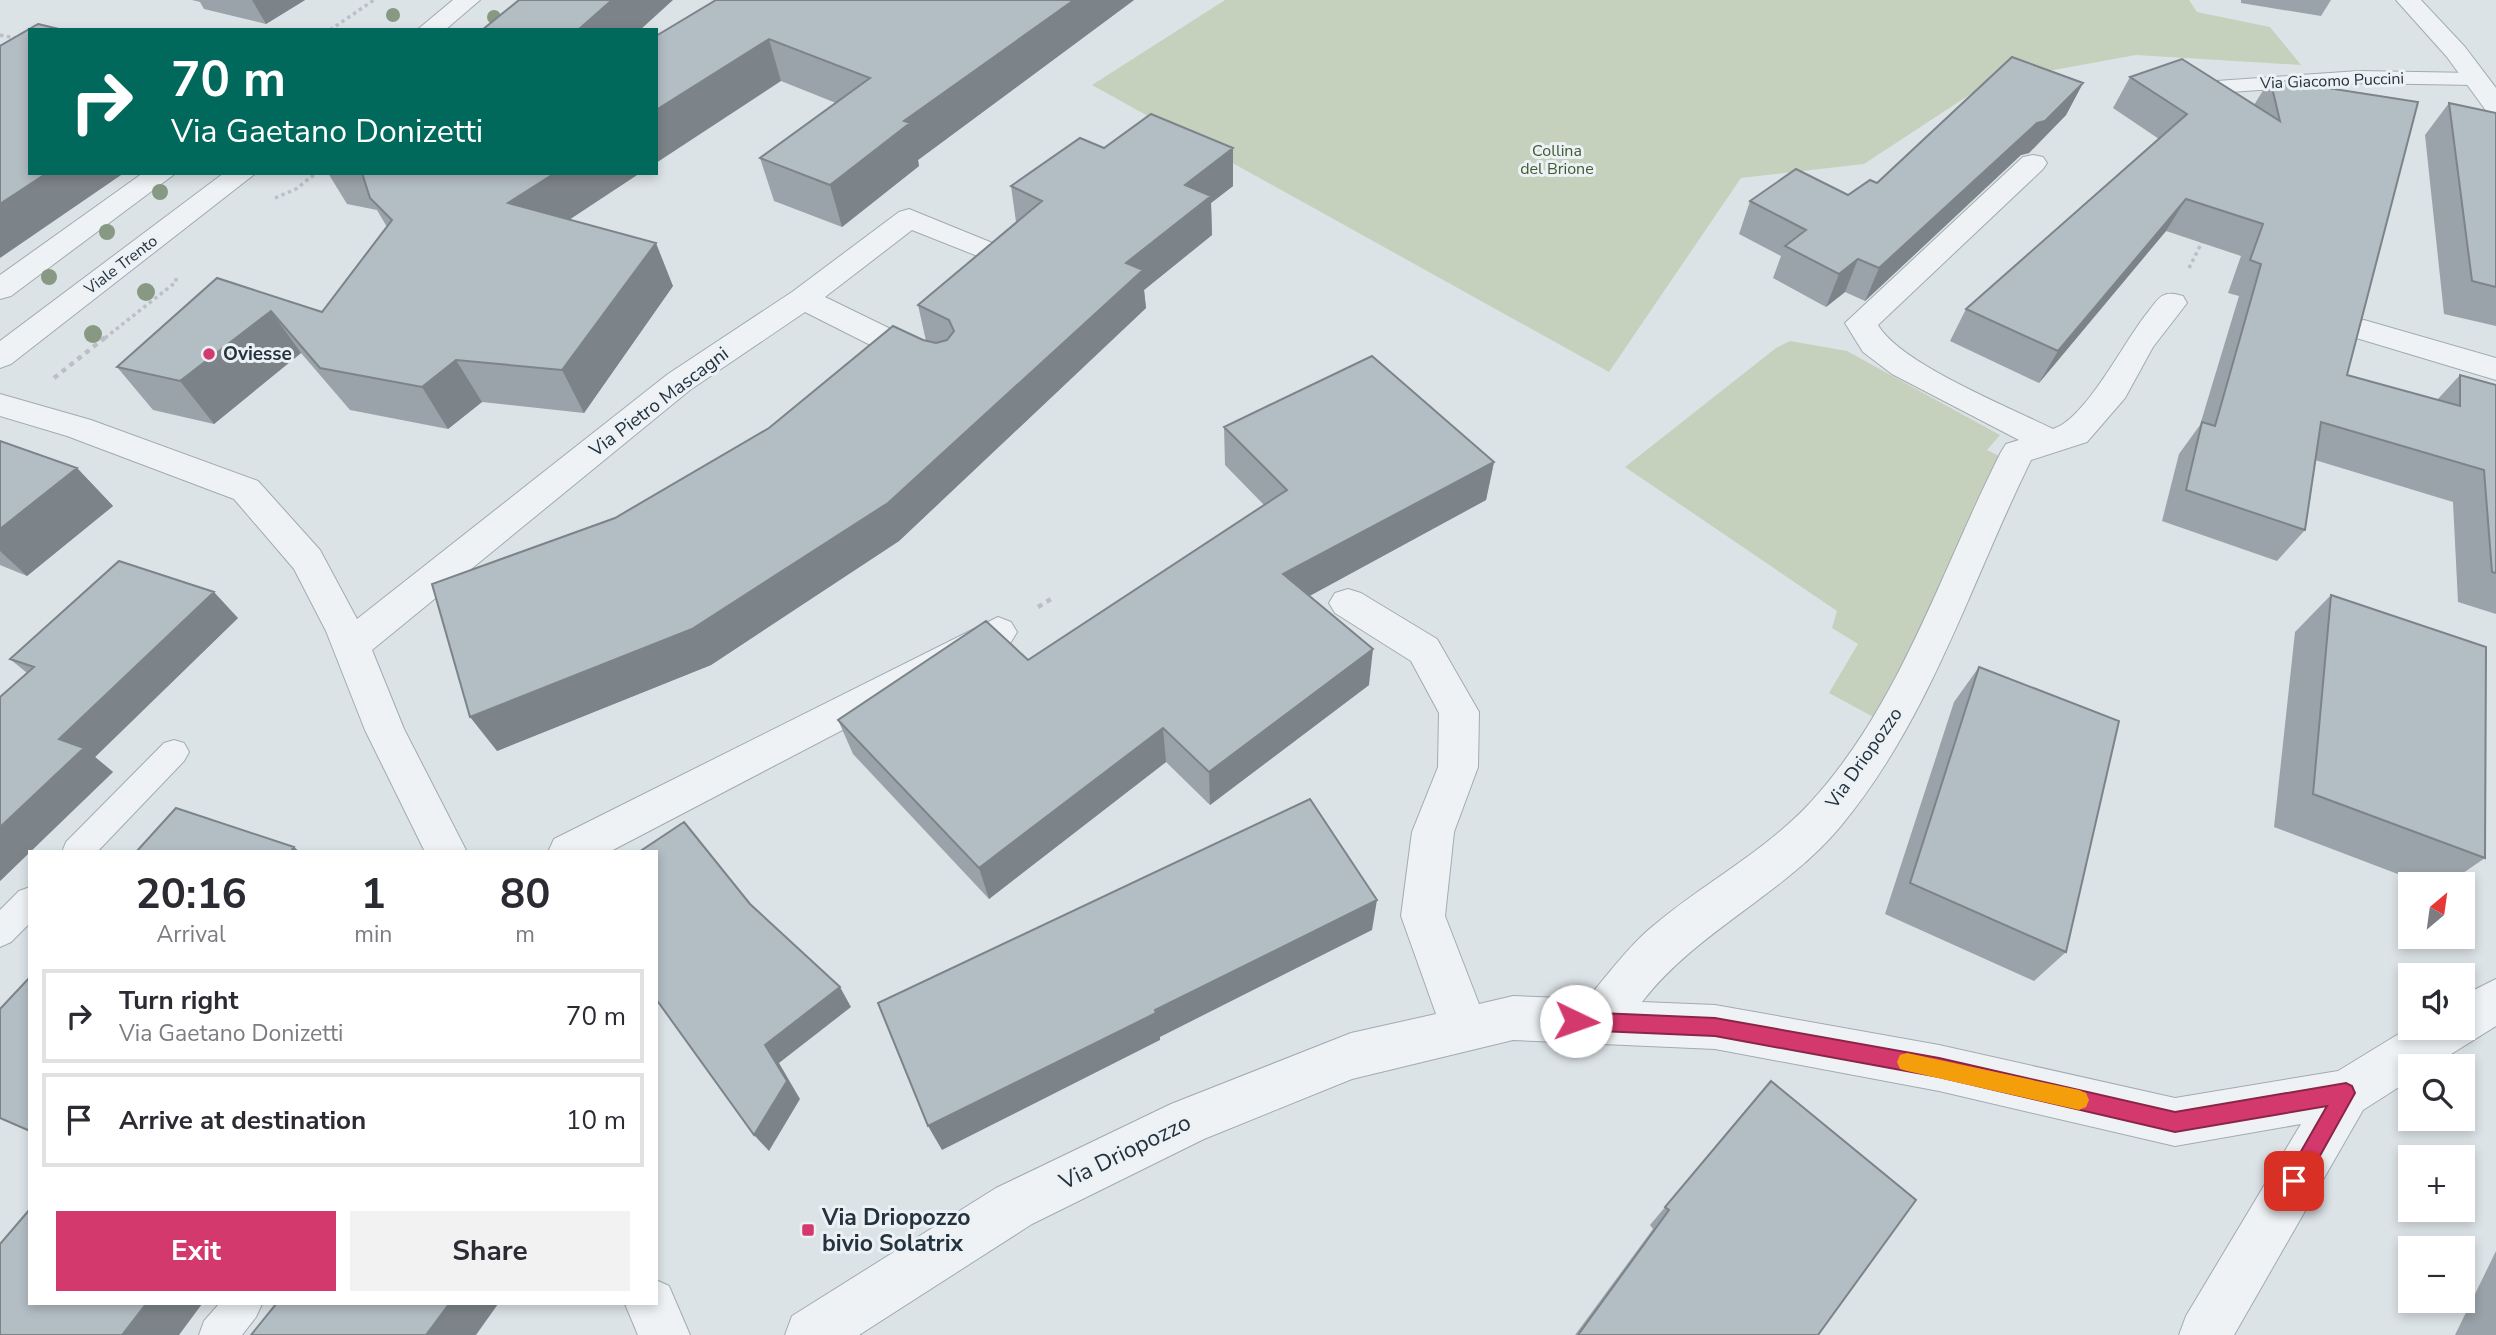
<!DOCTYPE html>
<html lang="en">
<head>
<meta charset="utf-8">
<style>
  :root { --surface:#fff; --page:#f2f2f3; --text:#2b2b33; --muted:#7c7c81; --line:#e1e1e2; --accent:#d4396e }
  body { margin:0; font-family:"Nunito Sans",sans-serif; background:var(--page); color:var(--text); height:100vh; display:flex; flex-direction:column; font-size:26px; white-space:nowrap }
  * { box-sizing:border-box; margin:0 }
  p { font-size:23px; color:var(--muted) }
  .icon { flex:none; width:38px; height:38px; fill:none; stroke:currentColor; stroke-width:2; stroke-linecap:round; stroke-linejoin:round }
  .map { position:relative; flex:1; overflow:hidden }
  .side { position:absolute; left:28px; top:850px; width:630px; height:455px; display:flex; flex-direction:column; background:var(--surface); border-radius:0px; box-shadow:0 4px 10px #0003 }
  .side>* { flex:none }
  .banner { position:absolute; left:28px; top:28px; width:630px; height:147px; border-radius:0px; box-shadow:0 4px 10px #0003; background:#00695c; color:#fff; overflow:hidden }
  .needle { width:46px; rotate:29deg }
  .controls { position:absolute; left:2398px; top:872px; display:grid; gap:14px }
  .controls a { display:grid; place-items:center; width:77px; height:77px; border-radius:0px; background:var(--surface); box-shadow:0 4px 10px #0003; font-size:35px }
  .pin { position:absolute; display:grid; place-items:center; width:60px; height:60px; color:#fff; margin:-30px; border-radius:14px; box-shadow:0 4px 10px #0006 }
  .me { position:absolute; width:77px; margin:-38px; rotate:93deg; stroke-linejoin:round; filter:drop-shadow(0 0 5px #0008) }
  .turn { display:flex; align-items:center; gap:24px; height:147px; padding:0 28px; font-size:32px }
  .turn .icon { width:91px; height:91px; stroke-width:2.5 }
  .turn b { display:block; font-size:49px; line-height:60px }
  .eta { display:flex; justify-content:space-evenly; align-items:center; height:119px; text-align:center }
  .eta b { font-size:42px; font-weight:700; line-height:49px }
  .primary-button { display:flex; gap:14px; margin-top:auto; padding:14px 28px }
  .primary-button a { flex:1; height:80px; border-radius:0px; background:var(--accent); color:#fff; font-size:28px; font-weight:700; line-height:80px; text-align:center }
  .primary-button a+a { background:var(--page); color:var(--text) }
  ul { padding:0; list-style:none }
  li { display:flex; align-items:center; gap:21px; height:94px; margin:0 14px 10px; padding:0 14px; border:4px solid var(--line); border-radius:0px }
  li div { flex:1 }
  li b { display:block; font-size:26px }
  li em { font-style:normal }
  .map>svg:first-child { display:block }
</style>
</head>
<body>
<div class="map">
<svg width="2496" height="1335" viewBox="0 0 2496 1335">
  <rect width="100%" height="100%" fill="#dce3e7"/>
  <path fill="#c6d1bd" d="M1225 0H2189L2197 12 2270 27 2301 65 2136 55 1989 82 1864 164 1741 178 1609 372 1092 85Z
    M1790 341 1847 351 2000 435 1987 450 2005 459 1877 719 1829 693 1858 644 1832 628 1837 611 1625 467 1776 348Z"/>
  <g fill="none" stroke-linecap="round" stroke-linejoin="round">
    <defs>
      <path id="lane" d="M2359 71 2475 73 2484 79 2475 85 2359 83 2188 95 2178 89 2188 83Z
        M174 740 184 743 189 752 184 761 97 852H62L66 842 164 743Z
        M30 887V923L11 942 0 947V910L19 891Z
        M219 1304H262L256 1317 242 1335H199L204 1321Z"/>
      <path id="street" d="M453 0H480L445 30H417Z
        M2396 0H2421L2465 47 2496 88V114L2487 112 2447 57Z
        M2033 155 2043 157 2047 163 2043 169 1878 325C1901 364 2009 407 2053 429 2086 419 2124 341 2148 312 2152 307 2157 299 2162 296 2169 292 2176 294 2183 296L2187 303 2153 347 2125 398 2087 442 2031 460C1970 584 1930 719 1840 827 1783 895 1697 931 1642 1002L1715 1005 1939 1045 2175 1098 2338 1071 2410 1027H2462V996L2496 979V1026L2432 1066H2410V1080L2363 1110 2234 1335H2179L2186 1316 2301 1124 2175 1146 1939 1091 1715 1049 1513 1040 1352 1079 1204 1139 1032 1224 859 1335H785L792 1316 996 1188 1171 1104 1351 1033 1436 1014 1401 916 1412 832 1438 767 1439 713 1411 661 1335 613 1329 603 1335 593 1348 589 1361 593 1437 639 1479 712 1478 767 1454 832 1445 916 1479 1004 1513 996 1587 999C1606 977 1624 952 1646 932 1698 886 1761 855 1809 804 1900 706 1941 570 2001 452L2006 444 2019 440 1892 374 1863 352 1845 323 2023 157Z
        M143 173H176L11 296 0 299V275Z
        M224 173H256L11 364 0 368V341Z
        M909 209 995 244 1000 250 995 256 985 259 912 230 825 297 938 352 943 360 938 368 927 371 916 368 805 312 690 390 372 650 404 729 467 852H425L365 730 326 631 294 569 234 499 67 436 0 416V394L91 420 258 481 320 550 357 619 668 374 792 292 899 212Z
        M2364 320 2496 358V380L2353 337 2348 330 2353 323Z
        M998 617 1011 622 1017 632 1011 642 609 852H548L554 839Z
        M656 1280 669 1286 690 1335H638L625 1304H656Z"/>
    </defs>
    <use href="#lane" stroke="#a1abb1" stroke-width="2"/>
    <use href="#street" stroke="#a1abb1" stroke-width="2"/>
    <path stroke="#bac0c5" stroke-width="3.5" stroke-dasharray="3.5 3.5" stroke-linecap="butt" d="M330 30 374 0
      M0 35 30 41
      M275 198 296 189 316 173
      M2189 268 2204 238
      M105 338 176 282V275"/>
    <path stroke="#bac0c5" stroke-width="4.5" stroke-dasharray="5 5" stroke-linecap="butt" d="M54 378 107 336
      M1038 607 1051 599"/>
    <use href="#lane" fill="#eff2f5" fill-rule="evenodd"/>
    <use href="#street" fill="#eff2f5" fill-rule="evenodd"/>
  </g>
  <g fill="#879883">
    <circle cx="393" cy="15" r="7"/>
    <circle cx="494" cy="17" r="7"/>
    <circle cx="160" cy="192" r="8"/>
    <circle cx="107" cy="232" r="8"/>
    <circle cx="49" cy="277" r="8"/>
    <circle cx="146" cy="292" r="9"/>
    <circle cx="93" cy="334" r="9"/>
  </g>
  <path fill="#9aa3a9" d="M192 0H305L266 24 204 9 200 2Z
    M716 0H1134L918 160 919 166 842 227 774 201 760 158 836 103 781 81Z
    M2241 0H2331L2321 16 2241 3Z
    M2130 77 2254 105 2270 79 2347 375 2437 400 2460 375 2496 385V614L2458 602 2453 502 2315 460 2305 530 2277 561 2162 521 2179 454 2200 425 2239 296 2228 293 2241 256 2166 231 2039 383 1950 341 1966 309 2159 139 2113 108Z
    M2083 83 2066 115 2029 153 2021 155 1865 301 1845 292 1826 307 1773 278 1781 256 1739 234 1750 201 1848 195 1877 183Z
    M2449 103 2496 113V326L2444 314 2425 135Z
    M1104 148H1233V186L1211 203 1212 235 1144 290 1146 308 899 541 711 665 497 751 615 518 923 340 926 341 918 305 1016 222 1011 186Z
    M328 173H640L569 220 673 286 584 413 482 402 448 429 350 410 301 353 214 424 153 410 117 367 217 278 322 312 387 227 377 210 347 204Z
    M1224 427 1494 462 1486 500 1309 596 1369 685 1210 805 1166 762 989 899 853 754 838 720 1028 660 1264 505 1225 465Z
    M0 441 77 468 113 506 27 576 0 565Z
    M2331 595 2485 858 2447 884H2424L2274 827 2295 632Z
    M238 618 95 757 113 772 0 881V697L27 673 10 659Z
    M1979 667 2066 952 2034 981 1885 914 1954 702Z
    M30 977V1132L0 1119V1009Z
    M1771 1081 1818 1335H1575L1653 1229 1650 1225Z
    M2496 1251V1335H2455Z"/>
  <path fill="#7d8489" d="M252 0H305L266 24Z
    M612 0H673L640 30H578Z
    M1074 0H1134L918 160 919 166 842 227 830 185 904 121Z
    M769 39 781 81 656 163V110Z
    M2083 83 2066 115 2029 153 2021 155 1865 301 1879 268 2037 123Z
    M1233 148V186L1211 203 1212 235 1144 290 1146 308 899 541 711 665 497 751 470 717 1126 263 1185 185Z
    M47 173H124L0 258V204Z
    M555 173H640L529 246 508 203Z
    M2186 199 2166 231 2039 383 2058 351Z
    M656 243 673 286 584 413 562 370Z
    M1858 259 1845 292 1826 307 1839 274Z
    M271 311 301 353 214 424 180 381Z
    M456 360 482 402 448 429 422 387Z
    M1494 462 1486 500 1282 611 1283 574Z
    M77 468 113 506 27 576 0 551V529Z
    M214 592 238 618 95 757 113 772 0 881V827L59 739Z
    M1373 649 1369 685 1210 805 1209 772Z
    M1163 728 1166 762 989 899 979 868Z
    M294 847 300 852H290Z
    M1377 900 1372 930 1160 1037V1040L942 1150 928 1126 1155 1010Z
    M840 987 851 1007 779 1063 800 1099 769 1151 754 1135 765 1045Z
    M146 1304H202L179 1335H122Z
    M449 1304H498L476 1335H426Z"/>
  <path fill="#b3bdc4" stroke="#7d8489" stroke-width="2" d="M519 0H612L578 30H482Z
    M716 0H1074L904 121 910 123 830 185 760 158 870 78 769 39 656 110V36Z
    M38 24 63 30H30V173H47L0 204V46Z
    M2012 57 2083 83 2045 121 2037 123 1879 268 1858 259 1839 274 1785 246 1806 230 1750 201 1796 169 1848 195 1870 180 1877 183Z
    M2182 59 2280 121 2270 79 2418 102 2347 375 2460 406V375L2496 385V573L2492 572 2484 470 2321 422 2305 530 2186 490 2202 422 2215 426 2261 264 2250 260 2263 224 2186 199 2058 351 1966 309 2187 114 2130 77Z
    M2449 103 2496 113V287L2472 281Z
    M1151 114 1233 148 1185 185 1211 196 1126 263 1143 270 888 503 692 629 470 717 432 584 615 518 769 428 893 326 923 340 936 343 947 340 954 331 949 320 918 305 1042 201 1011 186 1080 138 1104 148Z
    M362 173H555L508 203 656 243 562 370 456 360 422 387 320 368 271 311 180 381 117 367 217 278 322 312 392 220 370 198Z
    M1372 356 1494 462 1283 574 1373 649 1209 772 1163 728 979 868 838 720 986 621 1028 660 1287 490 1224 427Z
    M0 441 77 468 0 529Z
    M119 561 214 592 59 739 84 748 0 827V697L34 667 10 659Z
    M2331 595 2486 647 2485 858 2313 794Z
    M1979 667 2119 721 2066 952 1910 883Z
    M1310 799 1377 900 1155 1010 1156 1013 928 1126 878 1003Z
    M176 808 294 847 290 852H136Z
    M684 822 750 904 840 987 765 1045 787 1081 754 1135 656 999V852H639Z
    M30 977V1131L0 1118V1009Z
    M1771 1081 1916 1200 1818 1335H1578L1669 1210 1665 1207Z
    M30 1209V1304H146L122 1335H0V1244Z
    M276 1304H449L426 1335H251Z"/>
  <path fill="#d4396e" stroke="#8a2548" stroke-width="2" d="M1576 1012 1715 1018 1939 1058 2175 1112 2346 1083 2352 1086 2355 1093 2302 1188 2294 1191 2287 1188 2284 1181 2327 1106 2175 1132 1939 1077 1715 1036 1576 1030 1570 1027 1567 1021 1570 1014Z"/>
  <path fill="#f59e0b" d="M1907 1053 2079 1090 2086 1093 2089 1100 2086 1107 2079 1110 1907 1071 1900 1069 1897 1062 1900 1055Z"/>
  <g fill="#d4396e" stroke="#ebf1f5" stroke-width="2.5">
    <circle cx="209" cy="354" r="7"/>
    <rect x="801" y="1223" width="14" height="14" rx="3.5"/>
  </g>
  <g text-anchor="middle" dominant-baseline="central" stroke-width="6" stroke-linejoin="round" paint-order="stroke">
    <g font-size="16" fill="#25333e" stroke="#ebf1f5">
      <text transform="translate(2332 81) rotate(-2)">Via Giacomo Puccini</text>
      <text transform="translate(121 265) rotate(-37)">Viale Trento</text>
    </g>
    <g font-size="16" fill="#415a32" stroke="#ebf1f5">
      <text x="1557" y="151">Collina<tspan x="1557" dy="18">del Brione</tspan></text>
    </g>
    <g font-size="19" font-weight="bold" fill="#25333e" stroke="#ebf1f5" text-anchor="start">
      <text x="223" y="354">Oviesse</text>
    </g>
    <g font-size="19" fill="#25333e" stroke="#ebf1f5">
      <text transform="translate(659 402) rotate(-37)">Via Pietro Mascagni</text>
      <text transform="translate(1864 758) rotate(-55)">Via Driopozzo</text>
    </g>
    <g font-size="23" fill="#25333e" stroke="#ebf1f5">
      <text transform="translate(1125 1152) rotate(-26)">Via Driopozzo</text>
    </g>
    <g font-size="23" font-weight="bold" fill="#25333e" stroke="#ebf1f5" text-anchor="start">
      <text x="822" y="1217">Via Driopozzo<tspan x="822" dy="26">bivio Solatrix</tspan></text>
    </g>
  </g>
</svg>
<div class="controls">
<a><svg class="needle" viewBox="-14 -14 28 28"><path d="M0-13l5 13h-10z" fill="#e53935"/><path d="M0 13l5-13h-10z" fill="#7c7c81"/></svg></a>
<a><svg class="icon" aria-label="sound" viewBox="0 0 24 24"><path d="M4 9h4l5-4v14l-5-4H4zM17 9q2 3 0 6"/></svg></a>
<a><svg class="icon" aria-label="search" viewBox="0 0 24 24"><circle cx="10" cy="10" r="6"/><path d="M15 15l6 6"/></svg></a>
<a>+</a>
<a>−</a>
</div>
<div class="pin" style="left:2294px;top:1181px;background:#d93025"><svg class="icon" aria-label="arrive" viewBox="0 0 24 24"><path d="M6 21V4h12l-3 4 3 4H6"/></svg></div>
<svg class="me" style="left:1576px;top:1021px" viewBox="-20 -20 40 40"><circle r="19" fill="#fff"/><path d="M0-13L10 11 0 6-10 11z" fill="#d4396e"/></svg>
<div class="banner">
<div class="turn"><svg class="icon" aria-label="right" viewBox="0 0 24 24"><path d="M7 20v-9h11M14 6l5 5-5 5"/></svg><div><b>70 m</b>Via Gaetano Donizetti</div></div>
</div>
<section class="side">
<div class="eta">
<div><b>20:16</b><p>Arrival</p></div>
<div><b>1</b><p>min</p></div>
<div><b>80</b><p>m</p></div>
</div>
<ul>
<li><svg class="icon" aria-label="right" viewBox="0 0 24 24"><path d="M7 20v-9h11M14 6l5 5-5 5"/></svg><div><b>Turn right</b><p>Via Gaetano Donizetti</p></div><em>70 m</em></li>
<li><svg class="icon" aria-label="arrive" viewBox="0 0 24 24"><path d="M6 21V4h12l-3 4 3 4H6"/></svg><div><b>Arrive at destination</b></div><em>10 m</em></li>
</ul>
<div class="primary-button"><a>Exit</a><a>Share</a></div>
</section>
</div>
</body>
</html>
